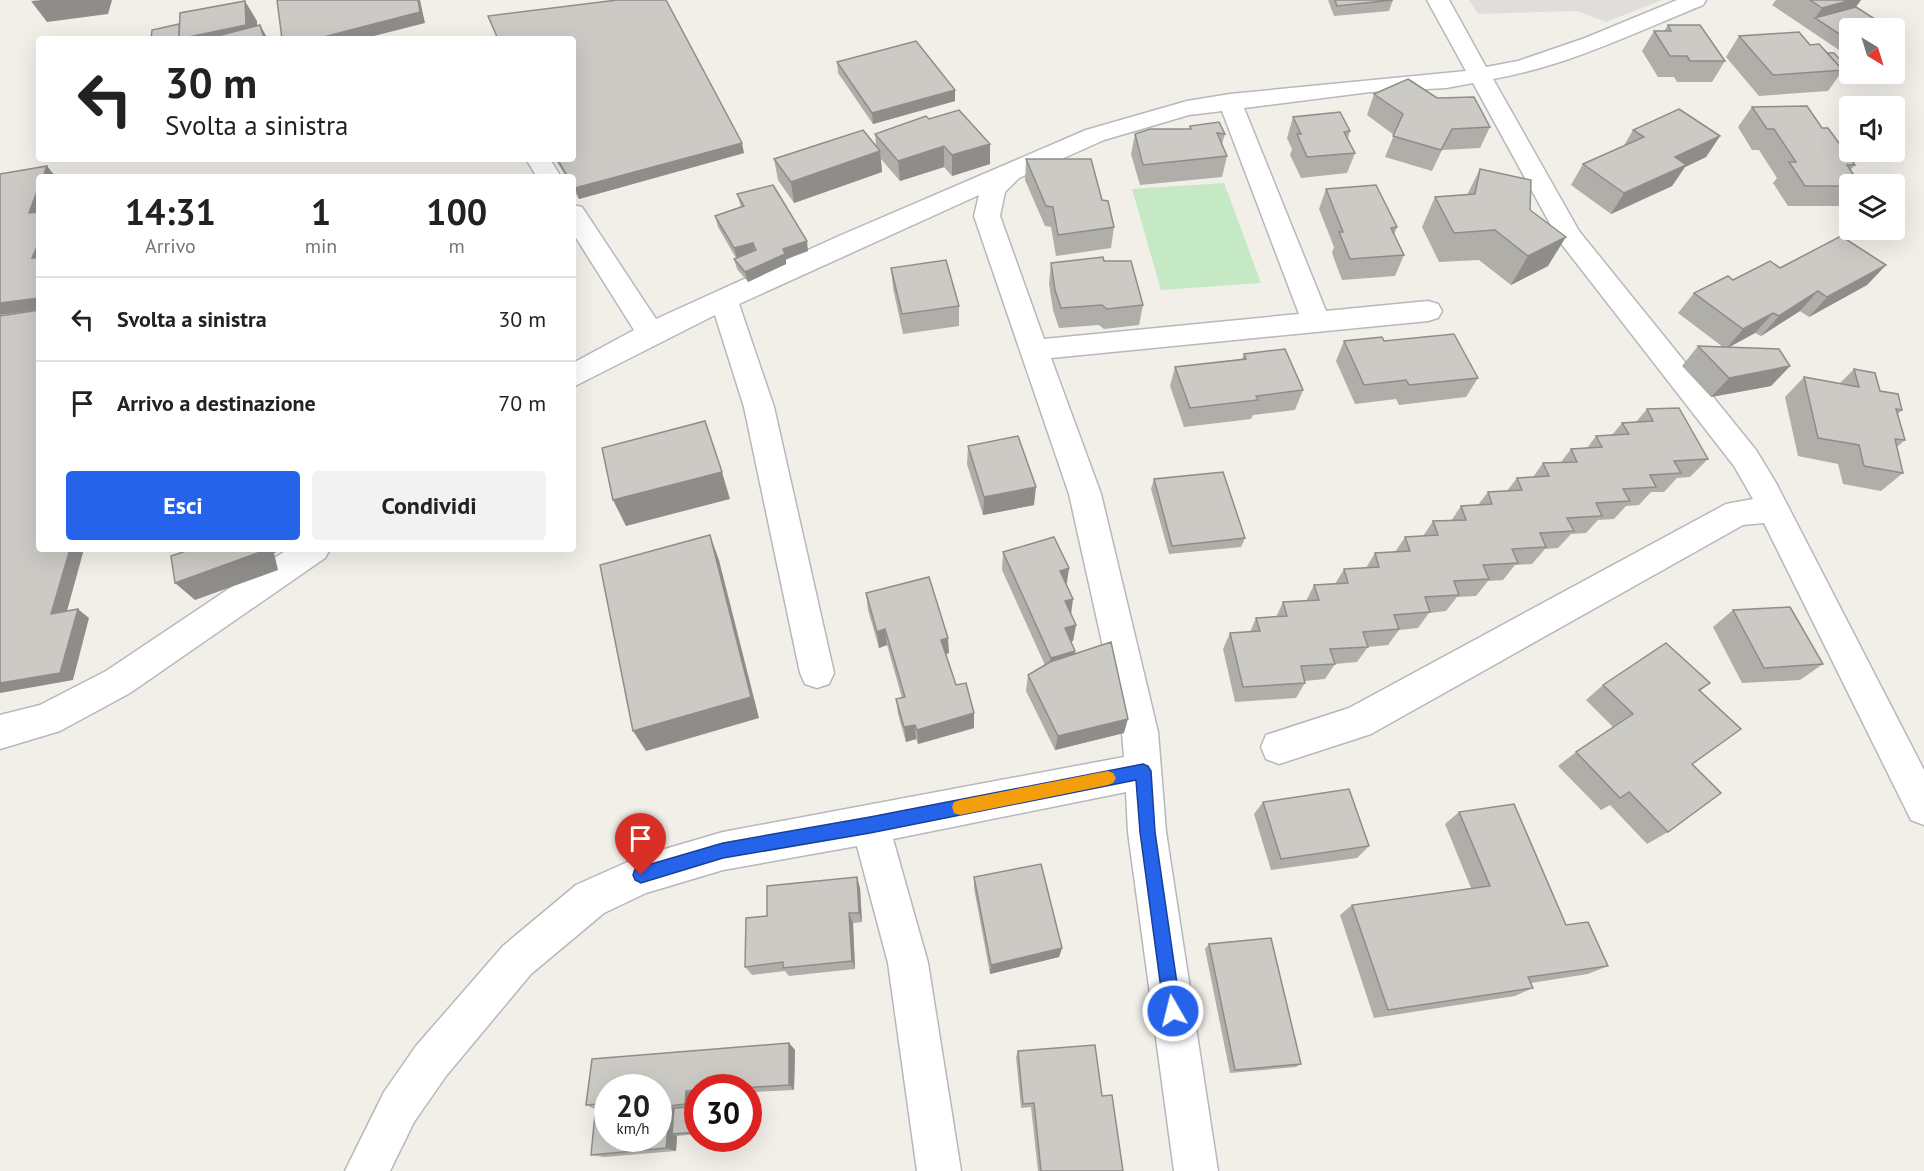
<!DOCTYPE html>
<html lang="it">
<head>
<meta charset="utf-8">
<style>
  :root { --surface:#fff; --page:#f2f2f2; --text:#222; --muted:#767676; --line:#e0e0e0; --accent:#2563eb }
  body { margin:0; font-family:"PT Sans",sans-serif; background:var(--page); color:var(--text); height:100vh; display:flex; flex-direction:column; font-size:22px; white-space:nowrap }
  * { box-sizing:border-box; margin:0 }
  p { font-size:20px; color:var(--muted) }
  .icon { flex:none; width:33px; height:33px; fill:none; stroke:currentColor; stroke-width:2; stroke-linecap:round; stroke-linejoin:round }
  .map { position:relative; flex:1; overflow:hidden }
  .side { position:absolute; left:36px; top:174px; width:540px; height:378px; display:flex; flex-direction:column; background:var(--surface); border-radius:6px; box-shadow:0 6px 24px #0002 }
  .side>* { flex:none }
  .banner { position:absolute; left:36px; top:36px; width:540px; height:126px; border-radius:6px; box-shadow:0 6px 24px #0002; background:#fff; color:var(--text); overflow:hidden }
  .needle { width:39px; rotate:142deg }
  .fabs { position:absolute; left:1839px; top:18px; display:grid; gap:12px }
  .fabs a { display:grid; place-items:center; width:66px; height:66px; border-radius:6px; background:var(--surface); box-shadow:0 6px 24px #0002; font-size:30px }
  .speed { position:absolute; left:594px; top:1074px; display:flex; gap:12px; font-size:30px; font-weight:700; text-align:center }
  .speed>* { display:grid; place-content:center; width:78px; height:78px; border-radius:50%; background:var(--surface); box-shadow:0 6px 24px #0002; line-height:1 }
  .speed small { font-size:15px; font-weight:400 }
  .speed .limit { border:9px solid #d22; background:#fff; color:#111 }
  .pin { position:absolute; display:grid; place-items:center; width:51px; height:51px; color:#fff; margin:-62px -26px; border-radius:50% 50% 50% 0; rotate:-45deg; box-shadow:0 0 6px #0007 }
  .pin .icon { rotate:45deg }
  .me { position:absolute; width:66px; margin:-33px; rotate:352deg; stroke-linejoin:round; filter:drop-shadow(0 0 4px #0008) }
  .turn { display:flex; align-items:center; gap:21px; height:126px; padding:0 30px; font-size:27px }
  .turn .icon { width:78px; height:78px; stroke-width:2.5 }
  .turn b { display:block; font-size:42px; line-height:51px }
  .eta { display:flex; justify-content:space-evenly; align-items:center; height:102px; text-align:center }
  .eta b { font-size:36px; font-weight:600; line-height:42px }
  .button { display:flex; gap:12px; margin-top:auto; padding:12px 30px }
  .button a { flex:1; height:69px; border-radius:6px; background:var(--accent); color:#fff; font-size:24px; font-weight:600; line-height:69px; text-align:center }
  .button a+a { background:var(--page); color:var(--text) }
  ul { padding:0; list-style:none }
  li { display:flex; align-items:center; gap:18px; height:84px; padding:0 30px; border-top:2px solid var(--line) }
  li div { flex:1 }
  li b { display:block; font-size:22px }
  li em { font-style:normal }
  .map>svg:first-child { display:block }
</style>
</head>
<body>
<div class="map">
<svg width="1924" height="1171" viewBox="0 0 1924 1171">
  <rect width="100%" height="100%" fill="#f1efe8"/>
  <path fill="#e0deda" d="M1469 0H1662L1606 22 1577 11 1478 14Z"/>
  <path fill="#c5e8c5" d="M1224 183 1261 283 1161 290 1132 189Z"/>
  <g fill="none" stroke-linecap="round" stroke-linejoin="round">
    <defs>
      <path id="street" d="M1427 0H1449L1486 67 1518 61 1585 38 1677 0H1706L1703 5C1634 33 1567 66 1493 79L1579 231 1756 450 1776 483 1924 770V825L1911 820 1764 523 1743 525 1371 734 1279 764 1266 759 1261 747 1266 735 1349 708 1726 504 1753 499 1734 466 1560 242 1473 83 1446 88 1370 92 1244 108 1326 311 1428 301 1438 304 1442 311 1438 318 1428 321 1051 358 1101 494 1158 732 1166 832 1218 1171H1174L1128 832 1126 792 893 839 928 963 961 1171H917L888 963 857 846 723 870 646 893 604 913 531 974 446 1076 414 1122 390 1171H345L384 1092 416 1046 503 946 576 885 641 856 723 832 1124 757 1122 732 1069 494 974 216 979 195 739 304 774 407 834 673 829 684 817 688 805 684 800 673 744 407 715 315 573 387V363L634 330 573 233V205L582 207 656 319 839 236 1086 130 1187 101 1230 94 1466 71ZM1222 111 1299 314 1044 339 1000 216 1005 192 1019 178 1104 140 1189 115Z
        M526 159H550L561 177H537Z
        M288 549H330L325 558 130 693 60 731 0 749V715L40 705 106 671Z"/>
    </defs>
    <use href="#street" stroke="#b5b8bc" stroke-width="3"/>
    <use href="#street" fill="#fff" fill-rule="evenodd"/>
  </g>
  <path fill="#afaea9" d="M1328 0H1393L1389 11 1334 16Z
    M1776 0H1861L1856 7 1850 50 1842 52 1772 5Z
    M1668 25 1725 61 1712 82H1677L1674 77H1658L1642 51 1654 31H1664Z
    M1739 36 1810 45 1827 53 1846 66 1828 91 1759 96 1726 57Z
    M837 62 955 101 873 124 838 73Z
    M1374 94 1437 98 1490 127 1480 148 1442 150 1432 171 1385 157 1394 135 1367 115Z
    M1752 107 1822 128 1855 165 1850 170V199L1844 206H1788L1773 183 1777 178 1759 150H1752L1738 127Z
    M1293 117 1350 131 1348 138 1355 153 1347 173 1301 178 1290 155 1292 149 1287 138Z
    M929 119 990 164 952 176 944 167 900 181 881 159 882 172 794 203 778 180 774 159 876 146 875 134Z
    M1190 126 1225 134 1222 144 1227 156 1222 177 1140 185 1131 154 1135 134 1189 129Z
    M1633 130 1720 136 1706 157 1685 167 1672 186 1611 214 1571 185 1583 164 1623 147Z
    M744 153 579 199 573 189V177H566L555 159Z
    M1026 159 1102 200 1114 227 1111 248 1056 256 1051 227 1045 226 1025 180Z
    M1480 169 1530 210 1548 266 1511 285 1479 260 1439 262 1422 227 1435 197 1467 195Z
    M1326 189 1397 227 1394 235 1404 255 1395 276 1342 280 1332 253 1334 247 1319 209Z
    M737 194 808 251 786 259V264L748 282 737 269 734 259 736 258 718 227 715 216 741 207Z
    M1104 261 1143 305 1139 325 1104 329 1099 325 1059 328 1053 310 1049 284 1051 263Z
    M1886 265 1867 285 1809 317 1800 311 1761 336 1755 333 1729 347 1790 366 1771 386 1711 397 1682 366 1698 346 1723 347 1678 313 1694 293 1733 280 1780 268Z
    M891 268 959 306V326L903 334 893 288Z
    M1344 341 1478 378 1466 397 1399 405 1396 399 1355 404 1336 361Z
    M1244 354 1303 390 1295 410 1253 415 1251 419 1184 427 1170 386 1175 367 1242 359Z
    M1854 369 1902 410 1898 414 1905 440 1897 447 1903 473 1881 491 1843 484 1838 464 1798 456 1785 397 1804 377 1839 384Z
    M1647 409 1708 459 1690 477 1677 478 1664 492H1651L1639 505 1626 506 1614 519 1598 520 1586 533 1571 534 1558 548 1545 549 1532 564 1515 565 1503 580 1488 581 1476 596 1457 597 1446 611 1429 613 1418 628 1399 630 1388 645 1368 647 1357 662 1335 664 1325 679 1305 681V683L1296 698 1235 702 1223 649 1230 633 1250 632 1256 618 1276 617 1283 602 1306 601 1314 585 1335 584 1344 569 1366 568 1375 553 1395 552 1405 537 1423 536 1433 521H1451L1461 506 1478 505 1488 492 1507 491 1517 478 1533 477 1543 463 1561 462 1571 449 1587 448 1596 436 1612 435 1622 423 1636 422Z
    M968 446 1034 505 983 515 967 464Z
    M1154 479 1245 538 1241 547 1169 554 1151 489Z
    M1003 552 1069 568 1067 584 1071 614 1076 625 1073 641H1071L1075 654 1124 733 1055 750 1026 691 1028 675 1045 665 1002 570Z
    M866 593 949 653 946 654 956 685 974 728 918 744 916 739 906 742 898 714 896 699 902 698 887 645 879 648 868 610Z
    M1733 610 1823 664 1800 680 1742 683 1713 627Z
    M1710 683 1700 691 1692 764 1668 832 1647 844 1610 805 1601 810 1558 766 1576 752 1613 727 1586 700 1603 685Z
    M1263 802 1369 846 1357 858 1271 870 1254 814Z
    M1459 812 1566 925 1608 966 1588 974 1531 983 1533 988 1515 996 1374 1018 1340 915 1352 905 1471 888 1445 824Z
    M857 877 860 888 862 922 853 923 855 969 789 976 785 971 752 975 745 967 767 916Z
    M974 877 1062 948 1059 957 990 974 974 888Z
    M1209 944 1301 1064 1296 1067 1230 1073 1205 949Z
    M789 1043 795 1050 794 1090 753 1092 755 1093 754 1130H748V1088H698V1134L677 1136 676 1151 604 1157 591 1155 595 1109 586 1105Z
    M1018 1051 1102 1096 1123 1171H1038L1031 1107 1021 1108 1016 1057Z"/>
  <path fill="#8f8d8a" d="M42 0H112L108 14 47 22 31 1Z
    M418 0H420L425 23 362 39H316Z
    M1851 0H1861L1848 17 1815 18 1822 8Z
    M245 1 257 21 258 39H179Z
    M260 25 268 39H264Z
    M1850 42V50L1842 52Z
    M955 90V101L873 124 872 113Z
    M1720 136 1706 157 1685 167 1672 186 1611 214 1624 193 1675 157Z
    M742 143 744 153 579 199 575 188Z
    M990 144V164L952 176V155Z
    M944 146V167L900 181 898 161Z
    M880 151 882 172 794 203 791 182Z
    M47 166 56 177H43Z
    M39 186V221L29 213Z
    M1566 237 1548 266 1511 285 1528 256Z
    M807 241 808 251 786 259V264L748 282 745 272 783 249Z
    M39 242V265L32 258Z
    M753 243 755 254 737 258 734 248Z
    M1886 265 1867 285 1809 317 1827 297Z
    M1818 291 1800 311 1761 336 1779 316Z
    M39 298V310L0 315V303Z
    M1773 313 1755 333 1726 349 1743 329Z
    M1790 366 1771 386 1711 397 1729 378Z
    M722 472 730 499 626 526 613 500Z
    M1036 487 1034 505 983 515 984 497Z
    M710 535 719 560 759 718 646 751 633 731Z
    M70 549H84L64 622 51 614Z
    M259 549H287L274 553 278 570 195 600 175 583Z
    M1069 568 1066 585 1060 571Z
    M1073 599 1071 615 1065 601Z
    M78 609 89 618 73 680 0 693V683Z
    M1076 625 1073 641 1062 644 1065 628Z
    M885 629 887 645 879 648 877 632Z
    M948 638 949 653 942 656 941 640Z
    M1075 651 1072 666 1048 673 1051 658Z
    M974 713V728L918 744 917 730Z
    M1128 719 1124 733 1055 750 1058 736Z
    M915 725 916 739 906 742 904 727Z
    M857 877 860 888 862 922 859 913Z
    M849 913 853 923 855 969 852 961Z
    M1062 948 1059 957 990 974 991 965Z
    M789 1043 795 1050 794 1090 789 1085Z
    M686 1091 695 1096 694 1109 685 1104Z
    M751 1091 755 1093 754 1130 751 1128Z
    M670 1106 679 1110 672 1134 677 1136 676 1151 666 1148Z"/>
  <path fill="#cccac5" stroke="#8f8d8a" stroke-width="1.5" fill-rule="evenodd" d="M277 0H418L420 12 316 39H282Z
    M617 0H666L742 143 575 188 573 185V177H568L557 159H573V39H498L488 16Z
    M1335 0H1393L1337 6Z
    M1810 0H1851L1822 8Z
    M245 1 246 25 179 39 180 13Z
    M1856 7 1889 28H1850V41L1815 18Z
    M179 24V39H151L152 30Z
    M260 25 264 39H206Z
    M1668 25H1700L1725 61H1690L1687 56H1670L1654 31H1671Z
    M1799 32 1810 45 1819 44 1843 70 1773 75 1739 36Z
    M916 41 955 90 872 113 837 62Z
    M1827 53H1834L1846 66H1839Z
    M1408 79 1437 98 1474 97 1490 127 1452 129 1441 150 1393 136 1403 114 1374 94Z
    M1807 106 1822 128H1828L1855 165H1847L1860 184H1850V186H1805L1789 162H1796L1774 129H1767L1752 107Z
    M1679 109 1720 136 1675 157 1686 165 1624 193 1583 164 1644 137 1633 130Z
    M959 110 990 144 952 155 944 146 898 161 875 134 926 116 929 119Z
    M1340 112 1350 131 1344 132 1355 153 1307 157 1297 134H1301L1293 117Z
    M1219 122 1225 134 1217 133 1227 156 1143 165 1135 134 1150 129H1191L1190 126Z
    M863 130 880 151 791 182 774 159Z
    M1026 159H1091L1102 200 1108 201 1114 227 1058 235 1053 207 1046 206Z
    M47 166 43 177H39V186L29 213 39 212V242L32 258H39V298L0 303V174Z
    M1480 169 1531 180 1530 210 1566 237 1528 256 1495 230 1454 233 1435 197 1475 194Z
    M773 185 807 241 783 249 785 254 745 272 734 259 756 250 753 243 734 248 715 216 744 206 737 194Z
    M1376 185 1397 227 1391 228 1404 255 1350 259 1339 232H1343L1326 189Z
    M1841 236 1886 265 1827 297 1818 291 1779 316 1773 313 1743 329 1694 293 1728 276 1733 280 1770 261 1780 268Z
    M1103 257 1104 261H1131L1143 305 1107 309 1102 305 1061 308 1055 290 1051 263Z
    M946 260 959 306 902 314 891 268Z
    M39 310V549H70L51 614 78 609 60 673 0 683V316Z
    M1454 334 1478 378 1409 385 1406 380 1364 385 1344 341 1382 337 1384 341Z
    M1698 346 1779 349 1790 366 1729 378Z
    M1285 349 1303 390 1256 396 1258 400 1190 408 1175 367 1246 359 1244 354Z
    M1854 369 1875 373 1880 391 1898 394 1902 410 1896 409 1905 440 1895 439 1903 473 1864 466 1859 445 1818 438 1804 377 1859 387Z
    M1679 408 1708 459 1674 461 1681 473 1650 475 1656 487 1623 489 1630 501 1596 503 1602 516 1567 518 1574 531 1540 533 1546 547 1512 549 1518 563 1483 565 1489 579 1454 581 1459 595 1425 597 1430 612 1394 615 1399 629 1363 632 1368 647 1330 649 1335 664 1301 666 1305 683 1243 687 1230 633 1260 631 1256 618 1287 616 1283 602 1319 600 1314 585 1348 583 1344 569 1379 567 1375 553 1410 551 1405 537 1438 535 1433 521 1466 520 1461 506 1492 504 1488 492 1522 490 1517 478 1549 476 1543 463 1577 462 1571 449 1602 447 1596 436 1629 434 1622 423 1653 421 1647 409Z
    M705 421 722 472 613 500 602 448Z
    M1018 436 1036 487 984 497 968 446Z
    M1223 472 1245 538 1172 546 1154 479Z
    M710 535 751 697 633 731 600 565Z
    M1054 537 1069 568 1060 571 1073 599 1065 601 1076 625 1065 628 1075 651 1051 658 1003 552Z
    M192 549H259L260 552 175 583 171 556Z
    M929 577 948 638 941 640 956 685 966 683 974 713 917 730 915 725 904 727 896 699 905 697 885 629 877 632 866 593Z
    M1790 607 1823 664 1764 668 1733 610Z
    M1111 642 1128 719 1058 736 1028 675 1050 662Z
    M1666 643 1710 683 1699 690 1741 729 1692 764 1721 793 1668 832 1629 792 1620 798 1576 752 1633 714 1603 685Z
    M1349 789 1369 846 1281 859 1263 802Z
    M1514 804 1566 925 1588 922 1608 966 1528 977 1533 988 1388 1010 1352 905 1490 886 1459 812Z
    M1041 864 1062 948 991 965 974 877Z
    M857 877 859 913H849L852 961 783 968V962L745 967 746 918 767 916V886Z
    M1271 938 1301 1064 1235 1070 1209 944Z
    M789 1043V1085L741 1088H698V1090L686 1091 685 1104 670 1106 666 1148 591 1155 596 1104 586 1105 592 1059ZM608 1088H658V1138H608Z
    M1095 1045 1102 1096 1112 1095 1123 1171H1041L1034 1103 1023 1104 1018 1051Z
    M748 1091H751V1128H748Z
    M690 1093H698V1132L672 1134 674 1108 690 1107Z"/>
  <path fill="#2563eb" stroke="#184099" stroke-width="1.5" d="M1143 764 1148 766 1151 771 1155 832 1181 1011 1179 1017 1173 1019 1167 1017 1164 1011 1140 832 1136 780 870 833 723 858 641 883 635 880 633 875 635 869 641 867 723 843 870 817Z"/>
  <path fill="#f59e0b" d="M1108 771 1113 773 1116 778 1113 783 1108 785 960 815 954 813 952 807 954 802 960 800Z"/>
</svg>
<div class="fabs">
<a><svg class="needle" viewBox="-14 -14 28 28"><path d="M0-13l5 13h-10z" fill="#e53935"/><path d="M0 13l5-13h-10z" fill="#767676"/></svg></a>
<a><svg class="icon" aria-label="sound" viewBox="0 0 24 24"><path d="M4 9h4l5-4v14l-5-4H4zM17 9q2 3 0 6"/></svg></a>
<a><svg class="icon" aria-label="layers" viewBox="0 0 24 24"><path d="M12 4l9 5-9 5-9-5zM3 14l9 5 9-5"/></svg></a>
</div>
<div class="speed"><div>20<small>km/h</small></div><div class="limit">30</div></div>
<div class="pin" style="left:641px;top:875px;background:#d93025"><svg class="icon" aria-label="arrive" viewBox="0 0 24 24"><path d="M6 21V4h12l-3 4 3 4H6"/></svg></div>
<svg class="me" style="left:1173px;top:1011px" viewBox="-20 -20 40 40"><circle r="17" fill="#2563eb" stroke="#fff" stroke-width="3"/><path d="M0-11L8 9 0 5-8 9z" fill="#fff"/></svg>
<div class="banner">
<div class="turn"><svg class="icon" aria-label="left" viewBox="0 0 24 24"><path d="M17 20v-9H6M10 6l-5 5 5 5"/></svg><div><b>30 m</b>Svolta a sinistra</div></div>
</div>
<section class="side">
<div class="eta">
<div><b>14:31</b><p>Arrivo</p></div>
<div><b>1</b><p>min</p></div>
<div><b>100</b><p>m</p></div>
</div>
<ul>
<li><svg class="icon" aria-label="left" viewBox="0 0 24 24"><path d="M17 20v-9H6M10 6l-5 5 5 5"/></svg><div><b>Svolta a sinistra</b></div><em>30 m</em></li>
<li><svg class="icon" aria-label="arrive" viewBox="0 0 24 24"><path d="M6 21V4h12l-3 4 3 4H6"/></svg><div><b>Arrivo a destinazione</b></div><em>70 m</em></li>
</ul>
<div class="button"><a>Esci</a><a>Condividi</a></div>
</section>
</div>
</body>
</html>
